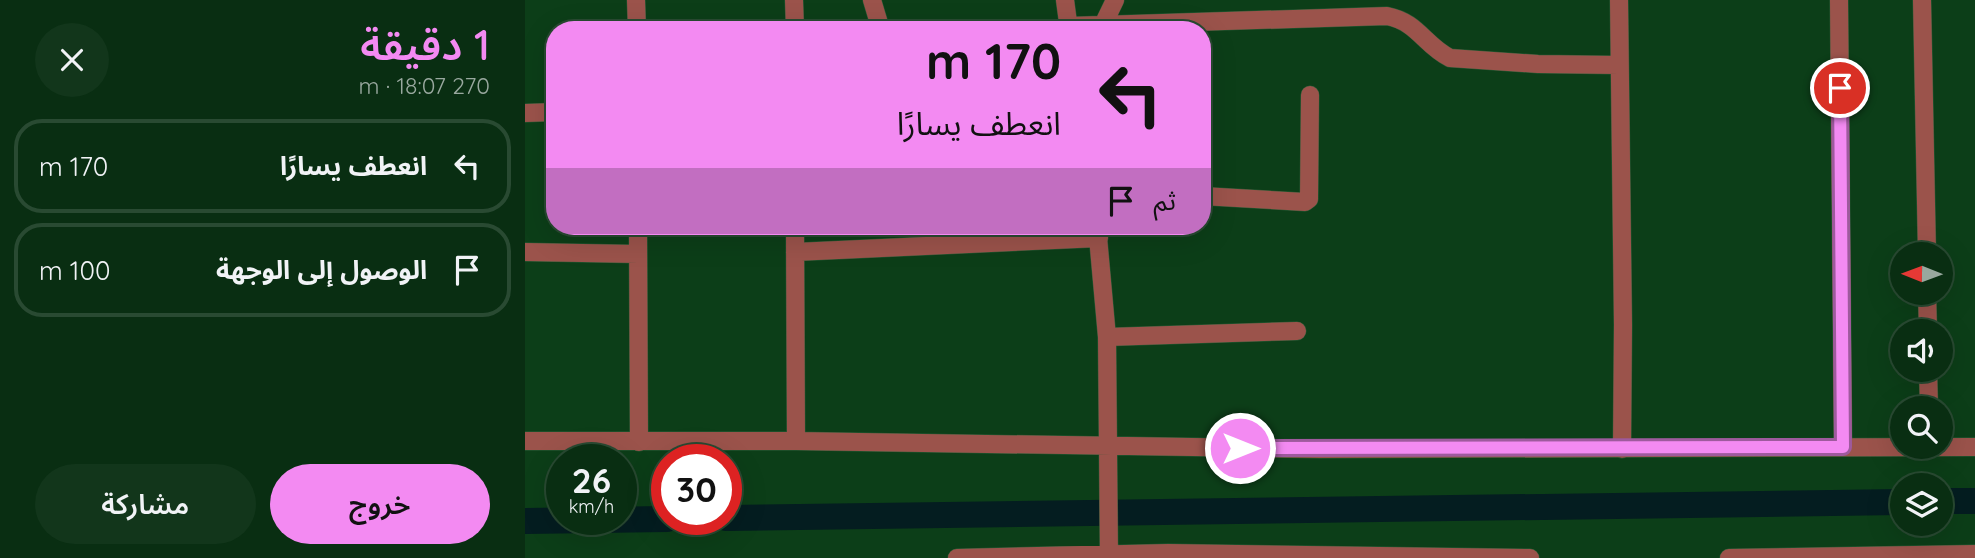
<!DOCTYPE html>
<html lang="ar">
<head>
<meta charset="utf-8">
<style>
  :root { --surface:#092e12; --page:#12361b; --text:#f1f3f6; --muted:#99a89f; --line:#294a32; --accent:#f38af2 }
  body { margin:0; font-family:Quicksand,"Noto Sans Arabic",sans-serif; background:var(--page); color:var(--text); direction:rtl; height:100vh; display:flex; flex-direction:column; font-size:26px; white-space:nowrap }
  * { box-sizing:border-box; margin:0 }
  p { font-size:23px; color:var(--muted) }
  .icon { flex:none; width:38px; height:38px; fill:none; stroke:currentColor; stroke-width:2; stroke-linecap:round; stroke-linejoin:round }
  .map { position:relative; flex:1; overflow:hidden; direction:ltr }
  .panel { display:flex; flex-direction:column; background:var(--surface); width:525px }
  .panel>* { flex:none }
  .banner { position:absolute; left:21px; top:21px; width:665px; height:214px; border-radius:28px; box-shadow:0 7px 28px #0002,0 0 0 2px var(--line); direction:rtl; background:#f38af2; color:#111; overflow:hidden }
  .needle { width:46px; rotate:271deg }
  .controls { position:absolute; left:1365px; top:242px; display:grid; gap:14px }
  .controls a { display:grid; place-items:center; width:63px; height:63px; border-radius:50%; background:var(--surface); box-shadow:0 7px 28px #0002,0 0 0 2px var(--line); font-size:35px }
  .speed { position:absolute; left:21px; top:444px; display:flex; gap:14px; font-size:35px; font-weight:700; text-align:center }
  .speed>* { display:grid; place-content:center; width:91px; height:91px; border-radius:50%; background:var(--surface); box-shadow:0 7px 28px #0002,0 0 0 2px var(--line); line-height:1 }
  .speed small { font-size:18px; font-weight:400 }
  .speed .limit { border:10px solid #d22; background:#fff; color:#111 }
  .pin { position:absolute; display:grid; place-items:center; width:60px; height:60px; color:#fff; margin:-30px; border:4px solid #fff; border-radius:50%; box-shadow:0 2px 7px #0007 }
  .me { position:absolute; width:77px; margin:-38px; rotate:90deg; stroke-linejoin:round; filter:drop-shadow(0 0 5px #0008) }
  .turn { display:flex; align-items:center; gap:24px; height:147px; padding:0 35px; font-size:32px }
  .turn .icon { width:91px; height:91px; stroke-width:2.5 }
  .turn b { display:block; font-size:49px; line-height:60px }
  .then { display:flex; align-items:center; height:66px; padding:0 35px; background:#0003; gap:14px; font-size:26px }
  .round { display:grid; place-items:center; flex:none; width:74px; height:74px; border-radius:37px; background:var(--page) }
  .head { display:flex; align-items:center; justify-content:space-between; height:119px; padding:0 35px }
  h1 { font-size:42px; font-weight:600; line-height:52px; color:var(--accent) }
  .action { display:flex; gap:14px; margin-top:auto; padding:14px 35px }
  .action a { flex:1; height:80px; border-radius:42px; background:var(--accent); color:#111; font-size:28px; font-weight:600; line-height:80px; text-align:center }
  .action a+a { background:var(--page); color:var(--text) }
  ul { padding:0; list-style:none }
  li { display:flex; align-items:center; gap:21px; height:94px; margin:0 14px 10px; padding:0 21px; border:4px solid var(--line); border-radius:28px }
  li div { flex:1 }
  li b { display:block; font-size:26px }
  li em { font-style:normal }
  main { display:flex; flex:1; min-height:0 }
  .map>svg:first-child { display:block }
</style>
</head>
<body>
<main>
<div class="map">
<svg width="1450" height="558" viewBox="0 0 1450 558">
  <rect width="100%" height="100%" fill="#0c3e18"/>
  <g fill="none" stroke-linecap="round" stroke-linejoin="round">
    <path stroke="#041d20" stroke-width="26" d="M1416 501H1450
      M201 518 1377 502
      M0 521 142 519"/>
    <defs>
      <path id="minor" d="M111 0 112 30
        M269 0 270 30
        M347 0 356 30
        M540 0 544 30
        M1094 0 1098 325 1097 449
        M1314 0 1318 447
        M1397 0 1402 254
        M578 25 590 0
        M544 26 862 16C893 22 899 45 925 58L1013 64 1094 65
        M0 113 30 112
        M677 196 780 202 784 199 785 95
        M113 226 114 442
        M270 226 271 441
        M572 226 582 337 584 558
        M0 252 113 254
        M270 252 574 238
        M1402 292 1403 331
        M582 337 772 331
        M1403 369 1404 408
        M0 441H271L795 449 1450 447
        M432 558 643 553 1005 558
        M1204 558 1450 554"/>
    </defs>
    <use href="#minor" stroke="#2e5c38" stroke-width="19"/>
    <use href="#minor" stroke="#9b534b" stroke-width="18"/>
  </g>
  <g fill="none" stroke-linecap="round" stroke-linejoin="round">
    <defs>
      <path id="route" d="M715 448 1318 447 1315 88"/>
    </defs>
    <use href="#route" stroke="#9e5a9d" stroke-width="18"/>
    <use href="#route" stroke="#f38af2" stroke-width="12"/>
  </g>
</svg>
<div class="controls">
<a><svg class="needle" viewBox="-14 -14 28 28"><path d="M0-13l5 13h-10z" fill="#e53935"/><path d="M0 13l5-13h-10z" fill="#99a89f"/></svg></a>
<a><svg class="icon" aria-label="sound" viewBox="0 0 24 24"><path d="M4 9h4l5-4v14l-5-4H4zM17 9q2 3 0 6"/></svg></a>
<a><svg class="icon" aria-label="search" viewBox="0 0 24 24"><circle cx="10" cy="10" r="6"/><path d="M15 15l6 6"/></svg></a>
<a><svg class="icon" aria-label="layers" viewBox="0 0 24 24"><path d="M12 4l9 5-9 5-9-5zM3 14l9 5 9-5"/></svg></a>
</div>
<div class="speed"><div>26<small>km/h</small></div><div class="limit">30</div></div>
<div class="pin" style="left:1315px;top:88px;background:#d93025"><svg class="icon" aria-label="arrive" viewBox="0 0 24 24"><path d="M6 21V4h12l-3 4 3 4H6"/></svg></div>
<svg class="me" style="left:715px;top:448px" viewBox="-20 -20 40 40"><circle r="17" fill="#f38af2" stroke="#fff" stroke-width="3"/><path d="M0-11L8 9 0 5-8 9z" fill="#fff"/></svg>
<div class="banner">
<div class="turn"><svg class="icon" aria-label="left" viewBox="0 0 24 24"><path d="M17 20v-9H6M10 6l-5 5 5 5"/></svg><div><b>170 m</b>انعطف يسارًا</div></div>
<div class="then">ثم<svg class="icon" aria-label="arrive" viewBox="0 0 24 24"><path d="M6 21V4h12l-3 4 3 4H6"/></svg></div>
</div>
</div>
<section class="panel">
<div class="head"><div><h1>1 دقيقة</h1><p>270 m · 18:07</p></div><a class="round"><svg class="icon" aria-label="close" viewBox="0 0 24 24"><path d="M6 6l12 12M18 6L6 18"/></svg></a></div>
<ul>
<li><svg class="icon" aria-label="left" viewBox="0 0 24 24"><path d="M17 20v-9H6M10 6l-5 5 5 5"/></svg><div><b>انعطف يسارًا</b></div><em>170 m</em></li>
<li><svg class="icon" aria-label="arrive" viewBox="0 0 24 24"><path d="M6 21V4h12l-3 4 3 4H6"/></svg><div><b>الوصول إلى الوجهة</b></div><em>100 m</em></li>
</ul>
<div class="action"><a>خروج</a><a>مشاركة</a></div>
</section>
</main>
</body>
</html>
